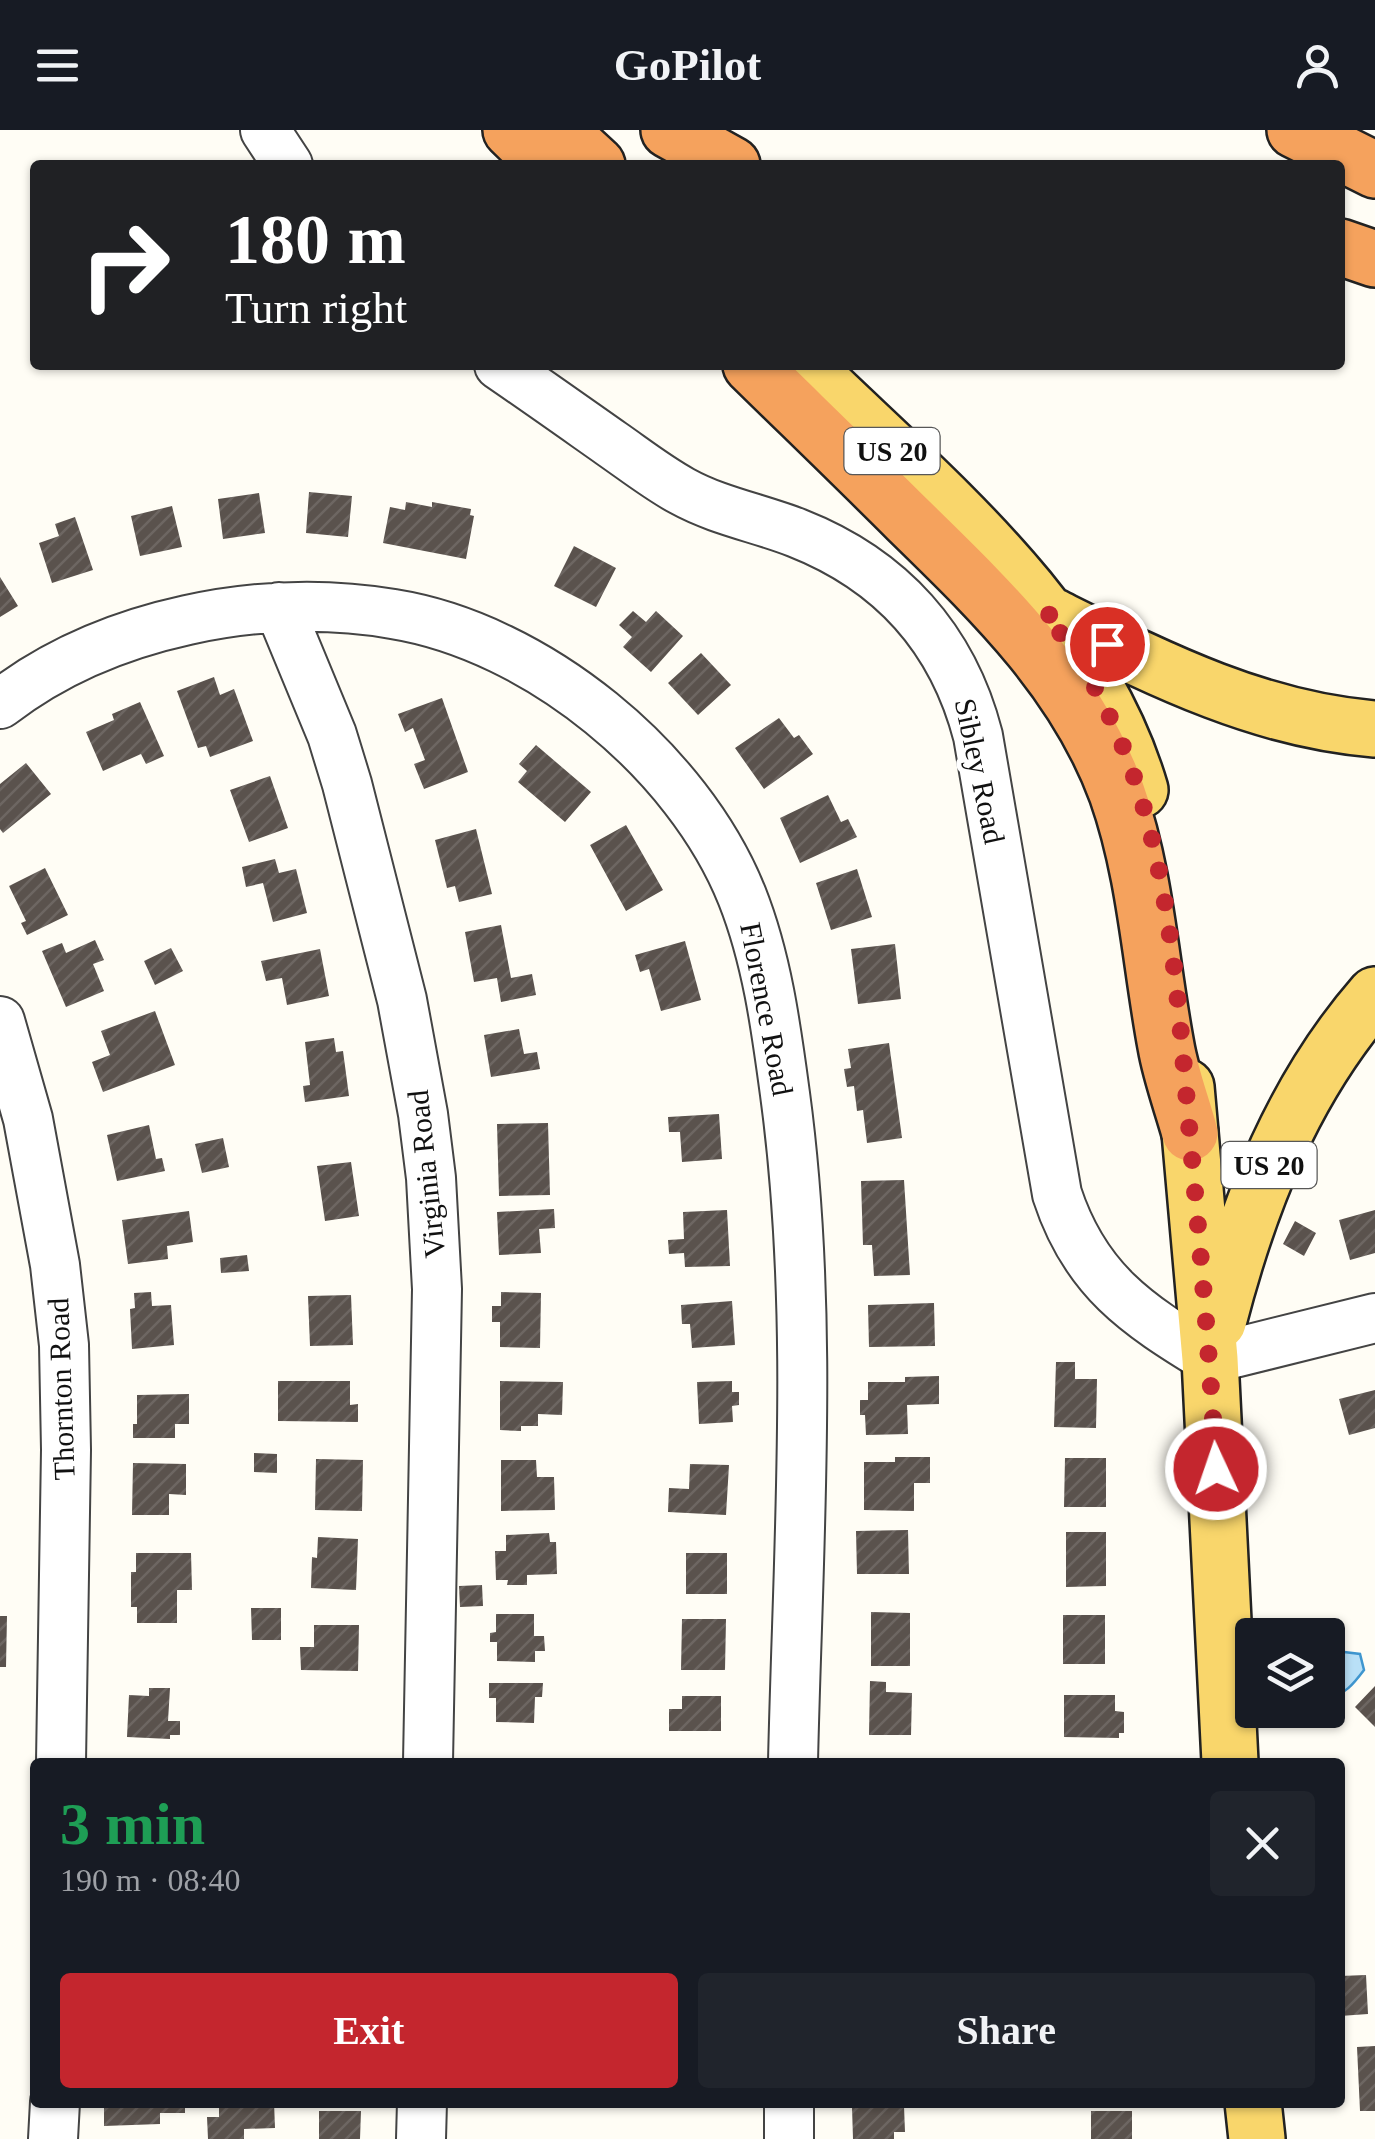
<!DOCTYPE html>
<html lang="en">
<head>
<meta charset="utf-8">
<style>
  :root { --surface:#171b24; --page:#20242c; --text:#f1f3f6; --muted:#9ea1a6; --accent:#c4262e }
  body { margin:0; font-family:Georgia,serif; background:var(--page); color:var(--text); height:100vh; display:flex; flex-direction:column; font-size:38px; white-space:nowrap }
  * { box-sizing:border-box; margin:0 }
  p { font-size:32px; color:var(--muted) }
  .icon { flex:none; width:55px; height:55px; fill:none; stroke:currentColor; stroke-width:2; stroke-linecap:round; stroke-linejoin:round }
  .map { position:relative; flex:1; overflow:hidden }
  .drawer { position:absolute; left:30px; top:1628px; width:1315px; height:350px; display:flex; flex-direction:column; background:var(--surface); border-radius:10px; box-shadow:0 2px 8px #0004 }
  .drawer>* { flex:none }
  .guide { position:absolute; left:30px; top:30px; width:1315px; height:210px; border-radius:10px; box-shadow:0 2px 8px #0004; background:#202124; color:#fff; overflow:hidden }
  .fabs { position:absolute; left:1235px; top:1488px; display:grid; gap:20px }
  .fabs a { display:grid; place-items:center; width:110px; height:110px; border-radius:10px; background:var(--surface); box-shadow:0 2px 8px #0004; font-size:50px }
  .pin { position:absolute; display:grid; place-items:center; width:85px; height:85px; color:#fff; margin:-42px; border:5px solid #fff; border-radius:50%; box-shadow:0 2px 10px #0007 }
  .me { position:absolute; width:110px; margin:-55px; rotate:357deg; stroke-linejoin:round; filter:drop-shadow(0 0 8px #0008) }
  .turn { display:flex; align-items:center; gap:35px; height:210px; padding:0 30px; font-size:45px }
  .turn .icon { width:130px; height:130px; stroke-width:2.5 }
  .turn b { display:block; font-size:70px; line-height:85px }
  .round { display:grid; place-items:center; flex:none; width:105px; height:105px; border-radius:10px; background:var(--page) }
  .overview { display:flex; align-items:center; justify-content:space-between; height:170px; padding:0 30px }
  h1 { font-size:60px; font-weight:700; line-height:75px; color:#1e9e55 }
  .action { display:flex; gap:20px; margin-top:auto; padding:20px 30px }
  .action a { flex:1; height:115px; border-radius:10px; background:var(--accent); color:#fff; font-size:40px; font-weight:700; line-height:115px; text-align:center }
  .action a+a { background:var(--page); color:var(--text) }
  header { display:flex; justify-content:space-between; align-items:center; height:130px; padding:0 30px; background:var(--surface); font-size:45px; font-weight:700 }
  .map>svg:first-child { display:block }
</style>
</head>
<body>
<header><svg class="icon" aria-label="menu" viewBox="0 0 24 24"><path d="M4 6h16M4 12h16M4 18h16"/></svg>GoPilot<svg class="icon" aria-label="person" viewBox="0 0 24 24"><circle cx="12" cy="8" r="4"/><path d="M4 21q1-7 8-7t8 7"/></svg></header>
<div class="map">
<svg width="1375" height="2009" viewBox="0 0 1375 2009">
  <defs>
    <pattern id="building-hatch" width="6" height="6" patternUnits="userSpaceOnUse" patternTransform="scale(2.5)"><rect width="6" height="6" fill="#5a524d"/><path d="M-1 1l2-2M0 6l6-6M5 7l2-2" fill="none" stroke="#6d6662"/></pattern>
  </defs>
  <rect width="100%" height="100%" fill="#fffdf5"/>
  <path fill="#b9e0f7" stroke="#3f96cf" stroke-width="2.5" d="M1344 1522 1360 1524 1364 1540C1355 1552 1343 1568 1328 1565V1539Z"/>
  <path fill="url(#building-hatch)" d="M309 362 352 366 348 407 306 403Z
    M259 363 265 403 223 409 218 369Z
    M406 372 432 377V372L471 379 470 385 474 386 466 429 383 413 390 377 405 380Z
    M172 376 182 417 140 426 131 386Z
    M75 387 93 440 52 453 39 413 59 406 55 394Z
    M574 416 616 438 596 477 554 456Z
    M0 447 18 476 0 487Z
    M633 481 646 492 656 481 683 506 651 542 623 517 632 507 619 495Z
    M701 523 731 555 698 585 668 553Z
    M214 547 220 565 234 559 253 611 210 627 206 616 198 618 177 561Z
    M442 568 468 642 424 659 414 634 425 630 413 598 405 602 398 584Z
    M140 572 164 626 146 634 141 624 103 641 86 602 114 590 112 584Z
    M779 588 794 608 799 605 813 624 764 659 735 618Z
    M536 615 591 662 565 692 518 652 527 641 519 634Z
    M26 633 51 664 3 703 0 699V654Z
    M270 646 288 698 249 712 230 660Z
    M828 665 841 692 848 689 857 707 800 733 780 688Z
    M626 695 663 760 626 781 590 715Z
    M476 699 492 764 459 772 455 756 447 758 435 710Z
    M275 729 279 743 296 739 307 783 273 792 263 753 246 757 242 737Z
    M45 738 68 785 27 805 21 793 26 791 9 756Z
    M857 739 872 787 831 800 816 753Z
    M501 795 511 848 532 844 536 865 501 872 497 848 474 852 465 802Z
    M95 810 104 830 93 834 104 861 66 877 42 821 62 813 66 823Z
    M685 811 701 870 661 881 649 839 640 842 635 825Z
    M895 814 901 869 858 874 851 819Z
    M171 818 183 841 155 855 144 831Z
    M320 819 329 866 287 875 282 848 266 851 261 831Z
    M155 881 175 935 103 962 92 932 110 925 101 901Z
    M519 899 524 924 537 922 540 939 491 947 484 905Z
    M334 908 336 922 343 921 349 966 305 972 303 956 310 955 305 912Z
    M889 913 902 1008 867 1013 863 980 857 981 854 956 847 957 844 939 851 938 848 919Z
    M719 984 722 1029 682 1032 680 1002H669L668 987Z
    M548 993 550 1065 499 1066 497 994Z
    M149 995 156 1029 162 1028 165 1041 117 1051 107 1005Z
    M223 1008 229 1037 202 1043 195 1014Z
    M351 1032 359 1086 325 1091 317 1036Z
    M904 1050 910 1145 874 1146 872 1115H863L861 1051Z
    M554 1079 555 1098 539 1099 541 1123 499 1125 497 1082Z
    M727 1080 730 1136 685 1137 684 1123 669 1124 668 1110 684 1109 683 1082Z
    M1375 1080V1123L1350 1130 1339 1090Z
    M189 1081 193 1112 167 1116 168 1129 128 1134 122 1090Z
    M1295 1091 1316 1103 1304 1126 1283 1114Z
    M247 1125 249 1141 221 1143 220 1128Z
    M151 1162 152 1176 171 1175 174 1215 132 1219 130 1179 135 1178 134 1163Z
    M501 1162 541 1163 540 1218 500 1217V1192H492V1176H501Z
    M351 1165 353 1215 310 1216 308 1166Z
    M732 1171 735 1215 692 1218 690 1194H682L681 1175Z
    M934 1173 935 1216 869 1217 868 1175Z
    M1056 1232H1075V1249H1097L1096 1298 1054 1297Z
    M939 1246V1274L907 1275 908 1304 866 1305 865 1285H860V1270H868V1252H905V1247Z
    M278 1251H350V1275L358 1274V1292L278 1291Z
    M500 1251 563 1252 562 1285 538 1284V1296H521V1301L500 1300Z
    M732 1251V1262H739V1275L732 1276 733 1292 699 1294 697 1252Z
    M1375 1260V1298L1349 1305 1339 1269Z
    M189 1264V1294H175V1308H133V1294H137V1265Z
    M254 1323 277 1324V1343L254 1342Z
    M895 1327H930V1353H914V1381L864 1380V1332H895Z
    M1065 1328H1106V1377H1064Z
    M316 1329 363 1330 362 1381 315 1380Z
    M501 1330H536L537 1347H554L555 1380 501 1381Z
    M133 1333 186 1334V1365L169 1364V1385H132Z
    M690 1334 729 1335 726 1385 668 1382 669 1358 689 1359Z
    M908 1400 909 1444H857L856 1401Z
    M1066 1402H1106V1456L1066 1457Z
    M549 1403 550 1412H556L557 1444 527 1445V1455H507L508 1450H496L495 1421H506V1405Z
    M318 1407 358 1409 356 1460 311 1458 312 1427 317 1428Z
    M136 1423H191L192 1460H177V1493H137V1477H131V1442H136Z
    M686 1423H727V1464H686Z
    M482 1455 483 1476 460 1477 459 1456Z
    M251 1478H281V1510H252Z
    M871 1482 910 1483V1536H871Z
    M496 1484H534V1506H544L545 1521H535V1532L497 1531V1512H490V1503L496 1502Z
    M1063 1485H1105V1534H1063Z
    M0 1486H7L6 1537H0Z
    M682 1489H726L725 1540H681Z
    M314 1495H359L358 1541 301 1540 300 1517H314Z
    M870 1551 886 1552V1562L912 1563 911 1605H869Z
    M489 1553H543L542 1567H535L534 1593 496 1592V1568H489Z
    M1375 1556V1597L1355 1577Z
    M149 1558H170L168 1591H180V1605H170V1609L127 1607 129 1565 149 1566Z
    M1064 1565H1115V1581L1124 1582V1603H1119V1608L1064 1607Z
    M682 1566H721V1601H669V1579H682Z
    M1366 1845 1368 1884 1340 1886V1846Z
    M1375 1916V1981H1360L1357 1917Z
    M104 1972H185V1983H160V1994L104 1996Z
    M219 1972H274L275 1998 244 1999V2009H208L207 1987H219Z
    M904 1976 905 2002H894V2009H853L852 1977Z
    M319 1981H361L360 2009H319Z
    M1091 1981H1132V2009H1091Z"/>
  <g fill="none" stroke-linecap="round" stroke-linejoin="round">
    <defs>
      <path id="minor" d="M265 0 288 35
        M499 235C537 261 575 288 612 314 635 330 658 348 682 361 718 381 759 388 797 403 891 440 953 509 978 606L1057 1064C1085 1150 1136 1184 1210 1229L1375 1188
        M279 477 332 605 347 654 402 870 423 984 431 1048 437 1159 428 1632
        M0 574C106 492 263 462 393 484 537 507 688 631 742 766 767 829 776 897 785 964 815 1185 798 1411 793 1632
        M0 891 28 989 55 1135 64 1215 66 1320 61 1632
        M53 2009 55 1972
        M421 2009 422 1972
        M789 2009V1972"/>
      <path id="major" d="M804 235C931 359 1088 483 1140 660
        M1052 486C1155 537 1258 590 1375 599
        M1186 957 1210 1229 1230 1632
        M1218 1192C1249 1072 1293 959 1375 865
        M1253 1972 1257 2009"/>
      <path id="highway" d="M511 0 547 35
        M559 0 597 35
        M669 0 732 35
        M1295 0 1375 40
        M1340 117 1375 129
        M751 235C803 286 856 337 908 389 991 470 1076 551 1117 663 1146 745 1150 831 1166 916 1171 945 1182 974 1190 1003"/>
    </defs>
    <use href="#minor" stroke="#444" stroke-width="52"/>
    <use href="#major" stroke="#222" stroke-width="60"/>
    <use href="#highway" stroke="#222" stroke-width="60"/>
    <use href="#minor" stroke="#fff" stroke-width="48"/>
    <use href="#major" stroke="#f9d66b" stroke-width="55"/>
    <use href="#highway" stroke="#f5a25d" stroke-width="55"/>
  </g>
  <g fill="none" stroke-linecap="round" stroke-linejoin="round">
    <path stroke="#c4262e" stroke-width="18" stroke-dasharray="0 32.4" d="M1107 514 1044 482C1168 634 1173 821 1190 1006 1200 1117 1210 1228 1216 1339"/>
  </g>
  <g text-anchor="middle" dominant-baseline="central" stroke-width="10" stroke-linejoin="round" paint-order="stroke">
    <g fill="#fff" stroke="#585858" stroke-width="2.5">
      <rect x="844.5" y="298" width="95" height="46" rx="8"/>
      <rect x="1221.5" y="1012" width="95" height="46" rx="8"/>
    </g>
    <g font-size="28" font-weight="bold" fill="#111">
      <text x="892" y="321">US 20</text>
      <text x="1269" y="1035">US 20</text>
    </g>
    <g font-size="30" fill="#111" stroke="#fff">
      <text transform="translate(980 641) rotate(78)">Sibley Road</text>
      <text transform="translate(767 879) rotate(79)">Florence Road</text>
      <text transform="translate(426 1044) rotate(-96)">Virginia Road</text>
      <text transform="translate(61 1259) rotate(-92)">Thornton Road</text>
    </g>
  </g>
</svg>
<div class="fabs">
<a><svg class="icon" aria-label="layers" viewBox="0 0 24 24"><path d="M12 4l9 5-9 5-9-5zM3 14l9 5 9-5"/></svg></a>
</div>
<div class="pin" style="left:1107px;top:514px;background:#d93025"><svg class="icon" aria-label="arrive" viewBox="0 0 24 24"><path d="M6 21V4h12l-3 4 3 4H6"/></svg></div>
<svg class="me" style="left:1216px;top:1339px" viewBox="-20 -20 40 40"><circle r="17" fill="#c4262e" stroke="#fff" stroke-width="3"/><path d="M0-11L8 9 0 5-8 9z" fill="#fff"/></svg>
<div class="guide">
<div class="turn"><svg class="icon" aria-label="right" viewBox="0 0 24 24"><path d="M7 20v-9h11M14 6l5 5-5 5"/></svg><div><b>180 m</b>Turn right</div></div>
</div>
<section class="drawer">
<div class="overview"><div><h1>3 min</h1><p>190 m · 08:40</p></div><a class="round"><svg class="icon" aria-label="close" viewBox="0 0 24 24"><path d="M6 6l12 12M18 6L6 18"/></svg></a></div>
<div class="action"><a>Exit</a><a>Share</a></div>
</section>
</div>
</body>
</html>
